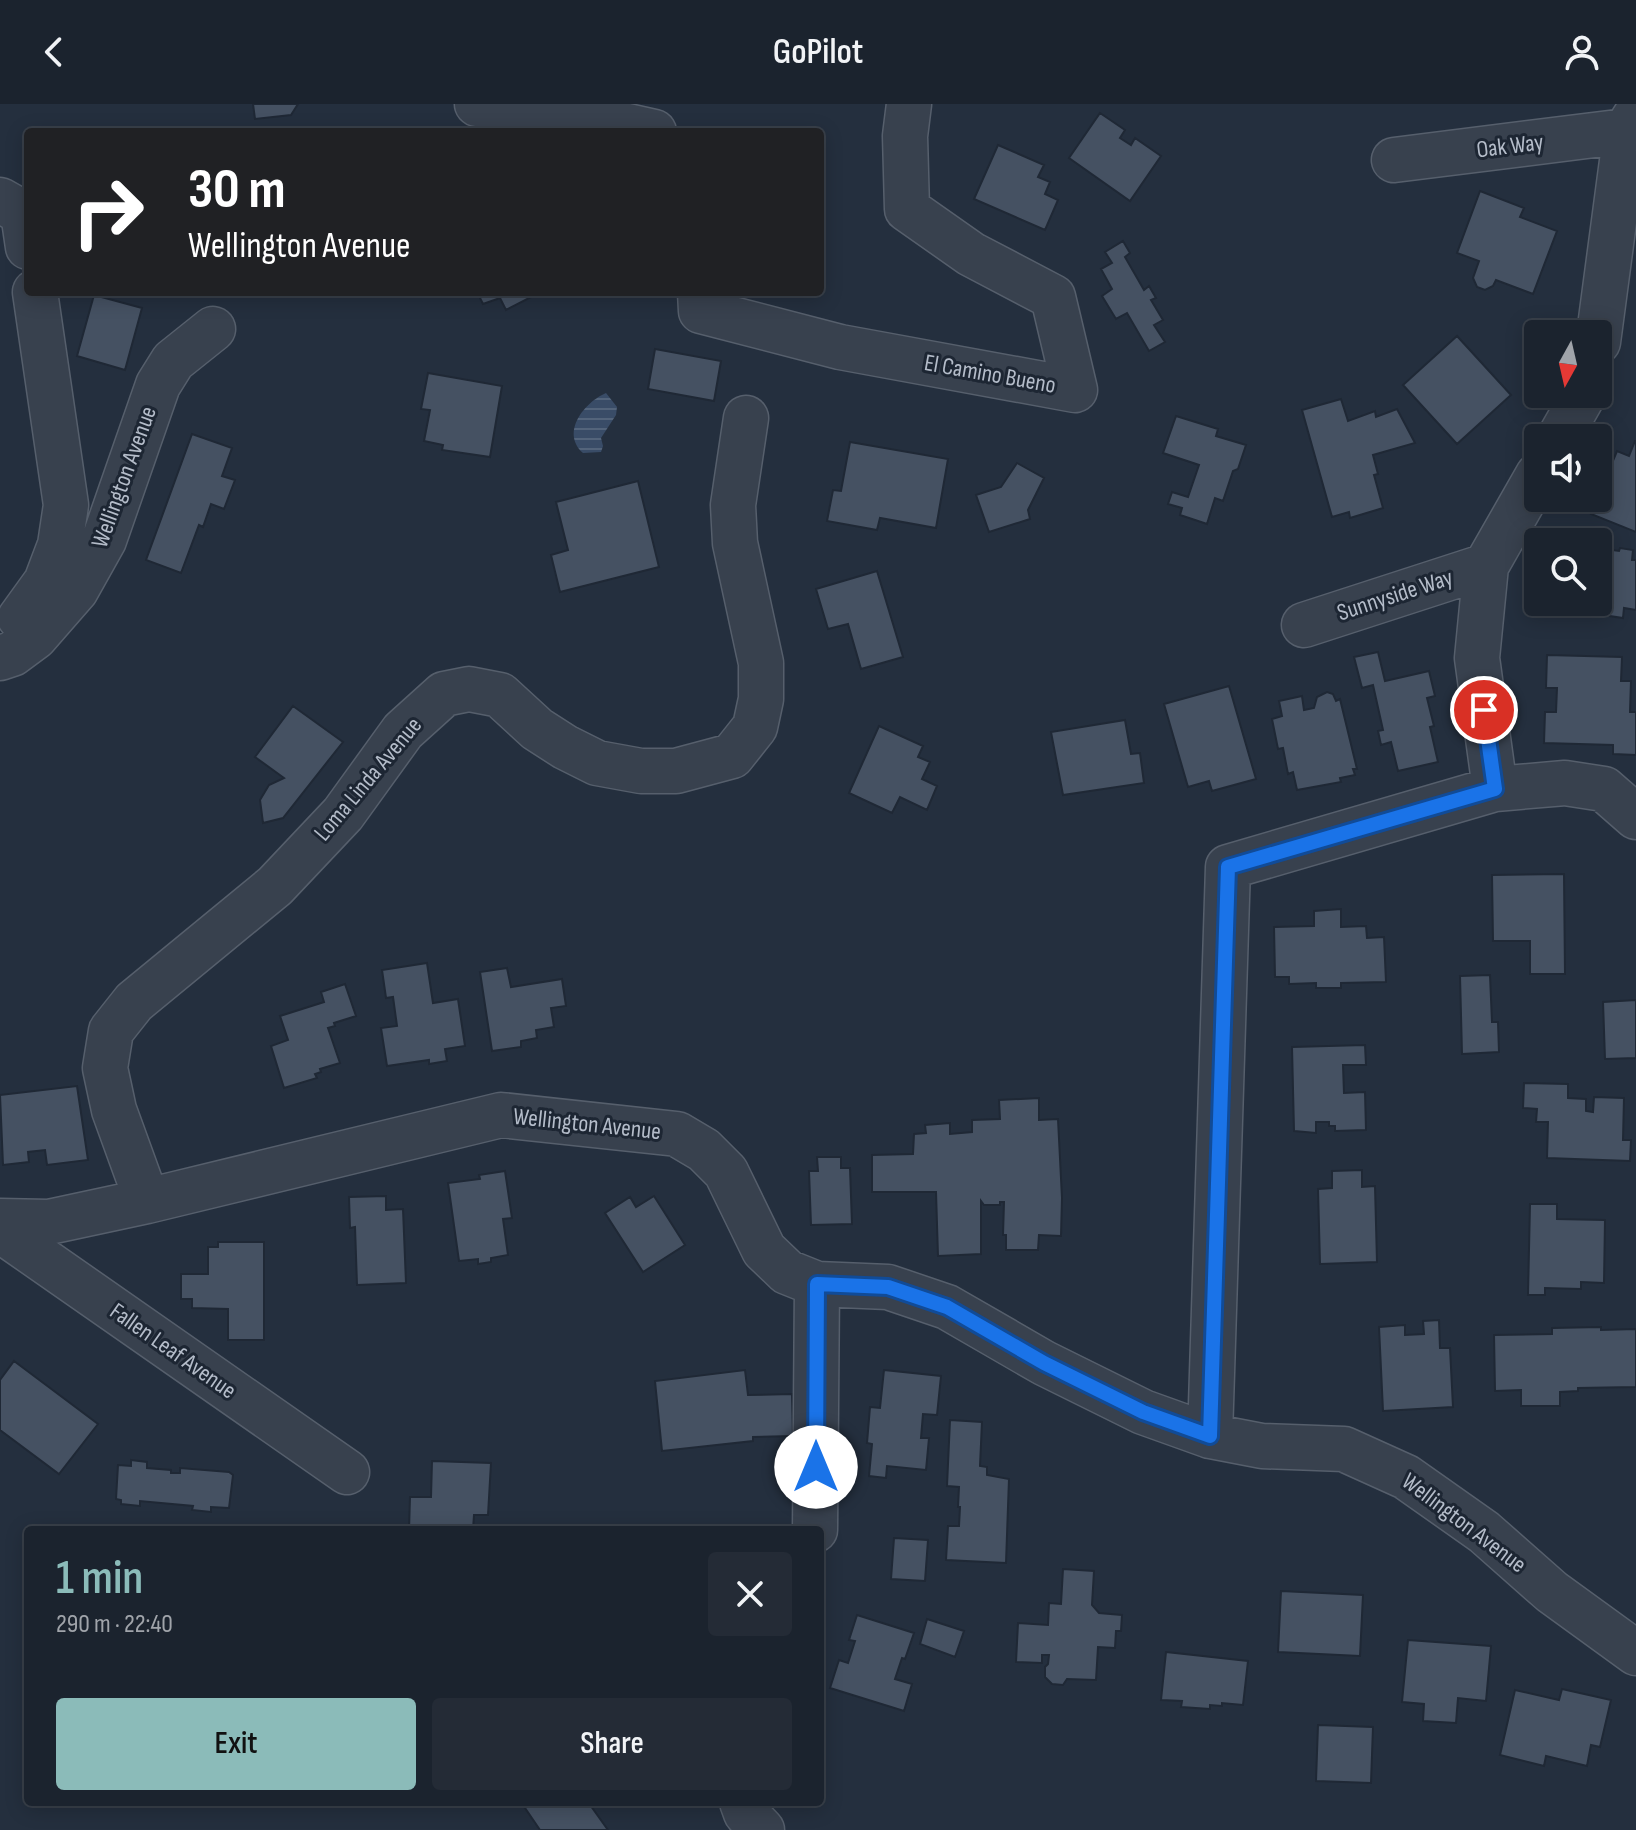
<!DOCTYPE html>
<html lang="en">
<head>
<meta charset="utf-8">
<style>
  :root { --surface:#1b232e; --page:#242b36; --text:#f1f3f6; --muted:#a0a4aa; --line:#39404a; --accent:#8bbbb9 }
  body { margin:0; font-family:"Sofia Sans Condensed",sans-serif; background:var(--page); color:var(--text); height:100vh; display:flex; flex-direction:column; font-size:30px; white-space:nowrap }
  * { box-sizing:border-box; margin:0 }
  p { font-size:26px; color:var(--muted) }
  .icon { flex:none; width:44px; height:44px; fill:none; stroke:currentColor; stroke-width:2; stroke-linecap:round; stroke-linejoin:round }
  .map { position:relative; flex:1; overflow:hidden }
  .details { position:absolute; left:24px; top:1422px; width:800px; height:280px; display:flex; flex-direction:column; background:var(--surface); border-radius:8px; box-shadow:0 4px 20px #0003,0 0 0 2px var(--line) }
  .details>* { flex:none }
  .hud { position:absolute; left:24px; top:24px; width:800px; height:168px; border-radius:8px; box-shadow:0 4px 20px #0003,0 0 0 2px var(--line); background:#202124; color:#fff; overflow:hidden }
  .needle { width:52px; rotate:188deg }
  .fabs { position:absolute; left:1524px; top:216px; display:grid; gap:16px }
  .fabs a { display:grid; place-items:center; width:88px; height:88px; border-radius:8px; background:var(--surface); box-shadow:0 4px 20px #0003,0 0 0 2px var(--line); font-size:40px }
  .pin { position:absolute; display:grid; place-items:center; width:68px; height:68px; color:#fff; margin:-34px; border:4px solid #fff; border-radius:50%; box-shadow:0 2px 8px #0007 }
  .me { position:absolute; width:88px; margin:-44px; rotate:0deg; stroke-linejoin:round; filter:drop-shadow(0 0 6px #0008) }
  .turn { display:flex; align-items:center; gap:28px; height:168px; padding:0 32px; font-size:36px }
  .turn .icon { width:104px; height:104px; stroke-width:2.5 }
  .turn b { display:block; font-size:56px; line-height:68px }
  .round { display:grid; place-items:center; flex:none; width:84px; height:84px; border-radius:8px; background:var(--page) }
  .overview { display:flex; align-items:center; justify-content:space-between; height:136px; padding:0 32px }
  h1 { font-size:48px; font-weight:600; line-height:60px; color:var(--accent) }
  .primary-button { display:flex; gap:16px; margin-top:auto; padding:16px 32px }
  .primary-button a { flex:1; height:92px; border-radius:8px; background:var(--accent); color:#111; font-size:32px; font-weight:600; line-height:92px; text-align:center }
  .primary-button a+a { background:var(--page); color:var(--text) }
  header { display:flex; justify-content:space-between; align-items:center; height:104px; padding:0 32px; background:var(--surface); font-size:36px; font-weight:600 }
  .map>svg:first-child { display:block }
</style>
</head>
<body>
<header><svg class="icon" aria-label="back" viewBox="0 0 24 24"><path d="M15 5l-7 7 7 7"/></svg>GoPilot<svg class="icon" aria-label="person" viewBox="0 0 24 24"><circle cx="12" cy="8" r="4"/><path d="M4 21q1-7 8-7t8 7"/></svg></header>
<div class="map">
<svg width="1636" height="1726" viewBox="0 0 1636 1726">
  <defs>
    <pattern id="water-rules" width="6" height="5" patternUnits="userSpaceOnUse" patternTransform="scale(2)"><rect width="6" height="5" fill="#394c67"/><path d="M0 2.5h6" fill="none" stroke="#53647b"/></pattern>
  </defs>
  <rect width="100%" height="100%" fill="#242f3e"/>
  <path fill="url(#water-rules)" d="M606 289 617 303 616 311 601 334 603 342 601 348 583 349C560 328 585 298 606 289Z"/>
  <path fill="#455162" stroke="#1f2835" stroke-width="2" d="M253 0H298L291 11 255 15Z
    M1100 9 1125 26 1120 34 1131 41 1135 34 1161 52 1130 97 1069 54Z
    M998 41 1044 61 1038 73 1050 78 1045 90 1058 96 1045 126 974 95Z
    M1480 87 1524 104 1520 113 1557 127 1533 190 1496 176 1493 182 1485 186 1477 183 1473 174 1479 157 1457 149Z
    M1123 137 1130 149 1125 153 1144 186 1149 182 1156 194 1151 196 1163 216 1154 221 1165 238 1149 247 1127 209 1116 215 1102 192 1112 185 1101 165 1112 159 1105 148Z
    M477 188H538L539 189 506 206 500 194 483 200Z
    M94 191 142 204 125 266 77 252Z
    M1457 232 1511 291 1457 340 1403 281Z
    M655 245 721 257 714 297 648 285Z
    M428 269 502 282 490 353 442 346 443 341 424 337 430 306 421 305Z
    M1341 295 1348 317 1375 307 1376 313 1397 305 1415 339 1373 351 1378 370 1374 371 1383 404 1350 414 1349 408 1332 413 1302 306Z
    M1176 312 1218 325 1216 332 1246 341 1238 365 1233 367 1223 397 1215 394 1207 420 1180 411 1182 404 1168 400 1172 388 1188 393 1199 361 1163 349Z
    M192 330 232 344 222 372 235 376 224 405 211 400 203 423 199 421 181 469 146 456Z
    M1635 337H1636V428L1591 410 1617 347 1629 352Z
    M850 338 948 355 936 424 880 414 877 426 827 417 833 386 841 387Z
    M1017 359 1044 374 1028 406 1030 415 989 428 976 391 1001 383Z
    M638 377 659 463 560 488 551 451 568 446 556 398Z
    M1598 444 1619 447 1620 444 1633 446 1632 456H1636V506L1624 504 1623 514 1550 503 1551 498H1598Z
    M877 467 903 553 861 565 848 520 828 525 816 485Z
    M1378 548 1385 577 1429 567 1435 592 1427 594 1434 622 1430 623 1438 658 1398 667 1391 638 1381 641 1378 627 1383 626 1373 581 1362 584 1354 553Z
    M1547 551 1622 553 1621 577H1631L1630 608H1636V651L1613 650V641L1544 639 1545 608H1556L1557 584H1546Z
    M1229 582 1256 675 1212 687 1209 677 1188 683 1164 600Z
    M1327 588 1333 590 1336 597 1340 595 1357 665H1353L1355 671 1340 674 1341 678 1297 686 1293 668 1288 670 1283 644 1278 645 1272 615 1282 612 1279 597 1302 592 1304 606 1314 604 1317 593Z
    M293 602 343 638 283 714 263 719 260 696 269 681 284 674 255 653Z
    M1125 616 1131 650 1140 649 1144 679 1063 691 1051 628Z
    M879 622 923 642 918 653 930 658 922 675 937 682 927 706 900 693 892 709 849 689Z
    M1564 770 1565 870H1530V837H1493L1492 771Z
    M1341 805V823L1366 822 1367 834 1384 833 1386 878 1341 879V884H1316V879L1289 880V873H1275L1274 823 1314 822V807Z
    M427 859 433 899 458 895 465 942 445 945 447 957 429 960V956L387 962 381 924 397 922 393 893 386 894 382 866Z
    M507 864 511 883 562 875 566 902 551 904 554 923 536 926 537 934 521 937V943L492 947 480 868Z
    M1490 871 1492 918H1498L1499 948 1462 950 1460 872Z
    M345 880 356 912 334 919 335 922 328 924 340 959 320 965 321 968 315 970 317 974 284 984 271 942 288 936 280 912 324 898 321 888Z
    M1636 896V954L1605 955 1603 898Z
    M1365 941 1366 961H1343L1344 989 1365 988 1366 1026 1335 1027V1022H1329V1018H1316V1029L1294 1027 1292 943Z
    M1524 979 1568 980V994L1586 995V1007L1593 1008 1594 993 1624 994 1623 1036H1631L1630 1057 1547 1054 1548 1018H1536L1537 1005 1523 1004Z
    M77 982 88 1056 47 1061 45 1046 28 1048 29 1058 3 1061 0 991Z
    M1039 994V1016L1058 1015 1062 1094 1061 1132 1039 1131 1038 1146H1006V1131H1003L1004 1098H1000V1101H984L981 1097V1150L938 1152 936 1088H872V1051L913 1050 914 1030 926 1029 925 1021 950 1019V1030L972 1028V1016L1000 1015 999 996Z
    M817 1053H841V1064H850L852 1120 811 1121 809 1067H818Z
    M1362 1066V1083L1375 1082 1377 1158 1320 1160 1318 1085 1332 1084V1067Z
    M505 1067 512 1114 503 1115 508 1151 491 1154V1158L478 1160V1155L459 1157 448 1079 480 1075 479 1071Z
    M386 1092V1106L403 1105 406 1179 357 1181 355 1123 350 1124 349 1093Z
    M654 1092 685 1141 643 1168 605 1109 630 1093 636 1103Z
    M1530 1100H1557V1115L1605 1116 1604 1179 1581 1178V1185L1545 1184V1191H1528Z
    M218 1138H264V1236H228V1205L192 1204V1195H181V1170H208V1143H218Z
    M1439 1216 1440 1244H1450L1453 1303 1383 1307 1379 1223 1405 1221V1231L1424 1230 1423 1217Z
    M1601 1223V1226L1636 1225V1283L1578 1284V1287L1560 1288V1302H1521V1286L1495 1287 1494 1231 1552 1230V1224Z
    M14 1257 98 1320 59 1370 0 1326V1276Z
    M745 1266 748 1291 792 1290 793 1332 753 1333V1337L662 1347 655 1277Z
    M884 1266 941 1272 937 1311 923 1310 921 1334H929L926 1366 887 1362 886 1374 869 1372 872 1340 867 1339 870 1303 880 1304Z
    M950 1316 982 1318 980 1362 987 1363V1371L1009 1375 1006 1459 946 1456 948 1422H959L960 1403H958L959 1383 947 1382Z
    M131 1356 147 1358V1364L171 1366V1369H180V1364L229 1368 233 1371 229 1404 211 1403V1408L192 1406 193 1402 140 1397V1402L121 1400V1396L116 1395 118 1361 131 1362Z
    M432 1357 491 1359 488 1411H474L473 1426H409L410 1393H431Z
    M894 1434 928 1436 925 1477 891 1475Z
    M1063 1465 1094 1467 1092 1501 1099 1509 1122 1511 1121 1527H1116L1115 1544 1098 1543 1096 1576 1067 1575 1063 1581 1052 1580 1045 1573V1563L1048 1560 1049 1551H1042V1559L1016 1558 1018 1519 1048 1521 1049 1499 1061 1500Z
    M1281 1487 1363 1491 1360 1552 1278 1548Z
    M857 1511 914 1529 905 1555 902 1554 895 1575 912 1580 904 1607 830 1584 839 1556 848 1559 855 1537 849 1536Z
    M927 1515 964 1527 955 1553 920 1540Z
    M1408 1536 1491 1542 1486 1597 1458 1594 1456 1619 1423 1617 1424 1600 1402 1598Z
    M1166 1548 1248 1557 1243 1601 1222 1599V1602L1210 1601V1605L1181 1603 1182 1597 1161 1596Z
    M1562 1585 1611 1596 1600 1643 1591 1641 1587 1662 1546 1652 1544 1662 1500 1651 1515 1586 1559 1596Z
    M1318 1621 1373 1623 1371 1679 1316 1677Z
    M521 1698H588L608 1726H540Z"/>
  <g fill="none" stroke-linecap="round" stroke-linejoin="round">
    <defs>
      <path id="minor" d="M477 0 557 6 654 28
        M1394 56 1626 27
        M0 96 23 109 28 143
        M700 188 701 207 840 243 1075 286 1053 193 971 150 907 105 905 32 909 0
        M1598 238 1626 27 1636 11
        M1559 334 1584 290
        M20 514 46 478 60 441 66 401 35 188
        M1304 521 1486 462
        M0 554 12 550 35 533 76 486 104 436 158 281 173 257 213 225
        M1495 685 1477 554 1486 462 1538 371
        M147 1097 114 1006 105 964 111 927 134 898 275 782 343 710 403 627 444 590 469 585 500 591 537 625 565 643 597 659 641 667H676L732 652 755 623 761 595V559L735 439 733 401 746 314
        M0 1117 49 1118 147 1097 501 1011 677 1030 704 1046 726 1068 764 1146 787 1168 817 1180 888 1183 947 1203 1044 1259 1143 1308 1210 1332 1262 1342 1344 1345 1406 1373 1484 1428 1552 1488 1636 1549
        M0 1126 347 1368
        M1210 1332 1228 763 1495 685 1565 679 1604 685 1636 713
        M815 1426 817 1180
        M742 1698 746 1709 762 1726"/>
    </defs>
    <use href="#minor" stroke="#565f6c" stroke-width="47"/>
    <use href="#minor" stroke="#38414e" stroke-width="44"/>
  </g>
  <g fill="none" stroke-linecap="round" stroke-linejoin="round">
    <defs>
      <path id="route" d="M816 1363 817 1180 888 1183 947 1203 1044 1259 1143 1308 1210 1332 1228 763 1495 685 1484 606"/>
    </defs>
    <use href="#route" stroke="#114b97" stroke-width="20"/>
    <use href="#route" stroke="#1a73e8" stroke-width="14"/>
  </g>
  <g text-anchor="middle" dominant-baseline="central" stroke-width="6" stroke-linejoin="round" paint-order="stroke">
    <g font-size="24" fill="#b4bcc9" stroke="#1d2633">
      <text transform="translate(1510 42) rotate(-7)">Oak Way</text>
      <text transform="translate(990 270) rotate(10)">El Camino Bueno</text>
      <text transform="translate(124 373) rotate(-70)">Wellington Avenue</text>
      <text transform="translate(1395 491) rotate(-18)">Sunnyside Way</text>
      <text transform="translate(368 675) rotate(-50)">Loma Linda Avenue</text>
      <text transform="translate(587 1020) rotate(6)">Wellington Avenue</text>
      <text transform="translate(173 1247) rotate(35)">Fallen Leaf Avenue</text>
      <text transform="translate(1464 1419) rotate(37)">Wellington Avenue</text>
    </g>
  </g>
</svg>
<div class="fabs">
<a><svg class="needle" viewBox="-14 -14 28 28"><path d="M0-13l5 13h-10z" fill="#e53935"/><path d="M0 13l5-13h-10z" fill="#a0a4aa"/></svg></a>
<a><svg class="icon" aria-label="sound" viewBox="0 0 24 24"><path d="M4 9h4l5-4v14l-5-4H4zM17 9q2 3 0 6"/></svg></a>
<a><svg class="icon" aria-label="search" viewBox="0 0 24 24"><circle cx="10" cy="10" r="6"/><path d="M15 15l6 6"/></svg></a>
</div>
<div class="pin" style="left:1484px;top:606px;background:#d93025"><svg class="icon" aria-label="arrive" viewBox="0 0 24 24"><path d="M6 21V4h12l-3 4 3 4H6"/></svg></div>
<svg class="me" style="left:816px;top:1363px" viewBox="-20 -20 40 40"><circle r="19" fill="#fff"/><path d="M0-13L10 11 0 6-10 11z" fill="#1a73e8"/></svg>
<div class="hud">
<div class="turn"><svg class="icon" aria-label="right" viewBox="0 0 24 24"><path d="M7 20v-9h11M14 6l5 5-5 5"/></svg><div><b>30 m</b>Wellington Avenue</div></div>
</div>
<section class="details">
<div class="overview"><div><h1>1 min</h1><p>290 m · 22:40</p></div><a class="round"><svg class="icon" aria-label="close" viewBox="0 0 24 24"><path d="M6 6l12 12M18 6L6 18"/></svg></a></div>
<div class="primary-button"><a>Exit</a><a>Share</a></div>
</section>
</div>
</body>
</html>
